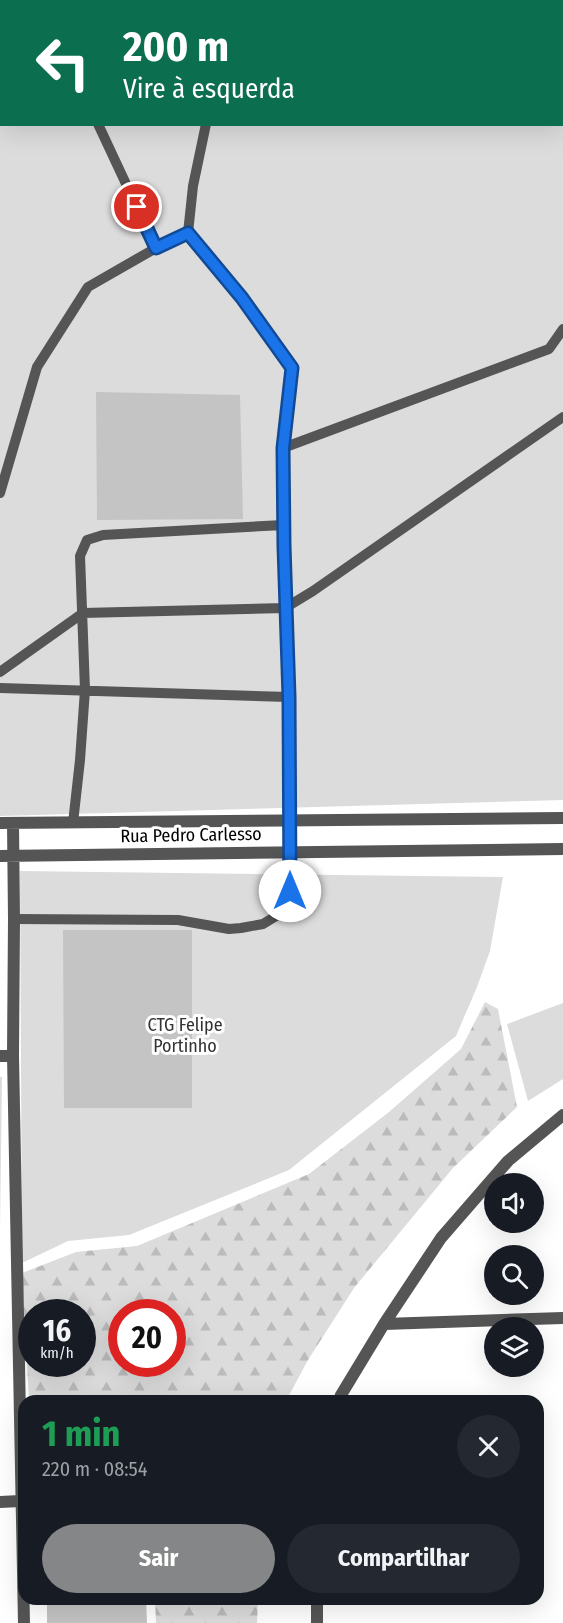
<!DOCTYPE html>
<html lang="pt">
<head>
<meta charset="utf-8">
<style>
  :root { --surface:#171b24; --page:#242831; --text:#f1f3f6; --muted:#9ea1a6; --accent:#858687 }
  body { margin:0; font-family:"Fira Sans Condensed",sans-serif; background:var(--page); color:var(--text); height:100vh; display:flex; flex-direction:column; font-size:22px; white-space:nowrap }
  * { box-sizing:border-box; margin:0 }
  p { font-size:20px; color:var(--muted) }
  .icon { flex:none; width:33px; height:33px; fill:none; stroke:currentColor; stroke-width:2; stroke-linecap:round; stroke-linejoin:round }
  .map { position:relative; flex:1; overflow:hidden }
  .panel { position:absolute; left:18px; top:1395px; width:526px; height:210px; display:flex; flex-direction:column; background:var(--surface); border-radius:18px; box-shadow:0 6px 24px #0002 }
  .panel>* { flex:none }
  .top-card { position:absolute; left:0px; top:0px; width:564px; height:126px; box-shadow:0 6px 24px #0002; background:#0b6e4f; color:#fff; overflow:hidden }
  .controls { position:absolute; left:484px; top:1173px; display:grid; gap:12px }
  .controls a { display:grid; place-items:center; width:60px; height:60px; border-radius:50%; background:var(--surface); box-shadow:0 6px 24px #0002; font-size:30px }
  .speed { position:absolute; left:18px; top:1299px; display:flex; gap:12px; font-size:30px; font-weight:700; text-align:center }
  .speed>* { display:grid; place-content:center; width:78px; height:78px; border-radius:50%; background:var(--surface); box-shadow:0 6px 24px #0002; line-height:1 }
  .speed small { font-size:15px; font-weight:400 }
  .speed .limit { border:9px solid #d22; background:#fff; color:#111 }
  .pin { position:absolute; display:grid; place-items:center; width:51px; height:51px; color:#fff; margin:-26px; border:3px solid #fff; border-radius:50%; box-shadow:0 2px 6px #0007 }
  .me { position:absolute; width:66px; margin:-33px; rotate:0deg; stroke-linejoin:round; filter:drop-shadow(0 0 4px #0008) }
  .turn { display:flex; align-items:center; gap:21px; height:126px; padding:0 24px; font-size:27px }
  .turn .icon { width:78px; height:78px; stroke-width:2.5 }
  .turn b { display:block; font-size:42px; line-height:51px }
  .round { display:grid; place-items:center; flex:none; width:63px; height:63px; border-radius:32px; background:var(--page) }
  .summary { display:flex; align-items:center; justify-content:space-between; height:102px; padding:0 24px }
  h1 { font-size:36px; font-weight:700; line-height:45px; color:#1e9e55 }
  .action { display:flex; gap:12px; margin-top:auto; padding:12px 24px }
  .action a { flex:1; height:69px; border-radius:36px; background:var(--accent); color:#fff; font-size:24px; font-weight:700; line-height:69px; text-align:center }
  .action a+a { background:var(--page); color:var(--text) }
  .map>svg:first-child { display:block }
</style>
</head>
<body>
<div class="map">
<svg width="563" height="1623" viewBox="0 0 563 1623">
  <defs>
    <pattern id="forest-firs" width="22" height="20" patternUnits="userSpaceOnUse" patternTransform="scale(1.5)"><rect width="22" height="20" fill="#dcdcdc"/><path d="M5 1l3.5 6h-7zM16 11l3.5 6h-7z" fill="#bbb"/></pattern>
  </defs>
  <rect width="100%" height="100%" fill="#fff"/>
  <path fill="#dcdcdc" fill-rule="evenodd" d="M0 0H563V800L0 816ZM2 2H562V124H2Z
    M20 871 503 877 490 951 477 987 456 1036 289 1170 129 1235 68 1241 22 1263Z
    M563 1003V1079L528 1101 507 1024Z
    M0 1077H2L0 1231Z"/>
  <path fill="url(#forest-firs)" fill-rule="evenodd" d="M485 1002 498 1009 517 1107 453 1168 354 1288 308 1360 286 1401H29L22 1273 76 1252 137 1246 309 1174 389 1112 461 1049ZM32 1312H82V1364H32ZM122 1312H172V1364H122Z
    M155 1599H258L257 1623H156Z"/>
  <path fill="#c4c4c4" d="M96 392 240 395 243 519 97 520Z
    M63 930H192V1108H64Z
    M47 1599H146L147 1623H47Z"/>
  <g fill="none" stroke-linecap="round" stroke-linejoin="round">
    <path stroke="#555" stroke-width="10" d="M39 0V2
      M227 2V0
      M98 124 156 248
      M283 448 549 349 563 329
      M0 493 37 367 88 287 156 248 188 233
      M0 672 83 613 285 608 313 591 563 417
      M0 688 289 697
      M73 823 80 760 85 690 80 556 87 540 103 535 283 525
      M14 919 178 920 229 929 241 928 263 924 281 913 290 891 289 697 283 525V448L293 368 242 298 188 233 193 186 206 124"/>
    <path stroke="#555" stroke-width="12" d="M0 823 563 818
      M13 823 14 919 13 1056 24 1623
      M0 856 563 849
      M0 1056H13
      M384 1324 563 1318
      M339 1401 341 1395 384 1324 441 1238 508 1161 563 1115
      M0 1502 20 1501
      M317 1599V1623"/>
  </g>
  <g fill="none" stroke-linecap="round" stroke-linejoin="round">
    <defs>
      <path id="route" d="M137 207 156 248 188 233 242 298 292 368 283 448 284 546 289 697 290 891"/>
    </defs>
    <use href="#route" stroke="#114b97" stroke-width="15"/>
    <use href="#route" stroke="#1a73e8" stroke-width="10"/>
  </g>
  <g text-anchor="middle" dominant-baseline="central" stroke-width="6" stroke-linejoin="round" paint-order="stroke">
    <g font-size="18" fill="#000" stroke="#fff">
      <text transform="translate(191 835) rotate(-1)">Rua Pedro Carlesso</text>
    </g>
    <g font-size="18" fill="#333" stroke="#fff">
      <text x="185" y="1025">CTG Felipe<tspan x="185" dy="21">Portinho</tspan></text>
    </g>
  </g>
</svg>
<div class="controls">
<a><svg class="icon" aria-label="sound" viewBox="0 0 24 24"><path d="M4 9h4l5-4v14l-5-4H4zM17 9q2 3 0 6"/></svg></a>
<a><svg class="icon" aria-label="search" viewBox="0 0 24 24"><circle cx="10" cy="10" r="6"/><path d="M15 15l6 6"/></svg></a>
<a><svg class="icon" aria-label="layers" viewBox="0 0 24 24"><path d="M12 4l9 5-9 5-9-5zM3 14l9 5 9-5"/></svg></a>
</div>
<div class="speed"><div>16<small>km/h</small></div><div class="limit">20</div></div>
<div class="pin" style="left:137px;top:207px;background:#d93025"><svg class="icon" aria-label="arrive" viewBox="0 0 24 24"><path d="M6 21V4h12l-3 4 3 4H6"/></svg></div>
<svg class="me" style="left:290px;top:891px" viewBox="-20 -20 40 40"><circle r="19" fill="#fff"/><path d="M0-13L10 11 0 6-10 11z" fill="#1a73e8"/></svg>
<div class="top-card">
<div class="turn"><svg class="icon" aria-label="left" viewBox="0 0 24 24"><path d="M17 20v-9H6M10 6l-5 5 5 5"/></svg><div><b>200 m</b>Vire à esquerda</div></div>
</div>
<section class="panel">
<div class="summary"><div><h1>1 min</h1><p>220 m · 08:54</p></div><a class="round"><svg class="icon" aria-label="close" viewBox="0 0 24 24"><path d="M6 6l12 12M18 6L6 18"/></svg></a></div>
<div class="action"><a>Sair</a><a>Compartilhar</a></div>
</section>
</div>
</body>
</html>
